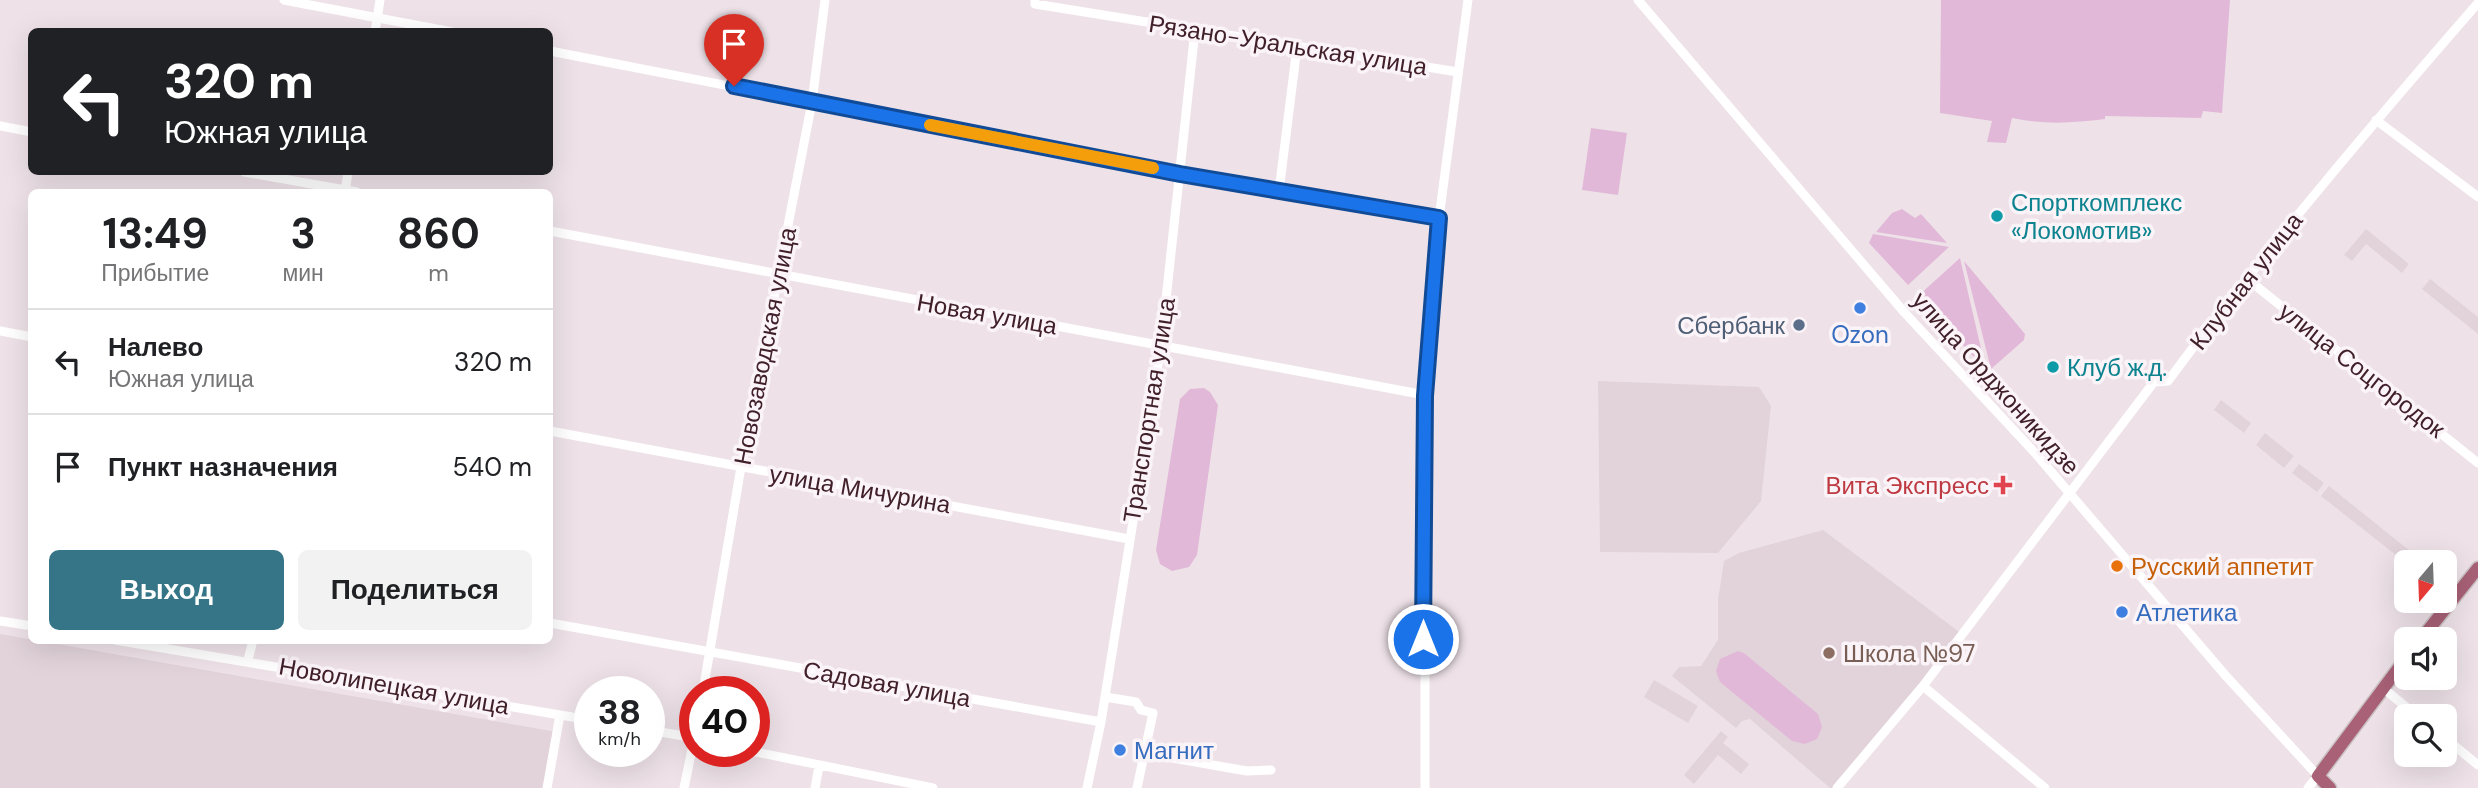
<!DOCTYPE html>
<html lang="ru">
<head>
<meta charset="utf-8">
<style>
  :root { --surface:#fff; --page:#f2f2f2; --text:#202124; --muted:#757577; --line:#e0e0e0; --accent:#357587 }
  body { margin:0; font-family:"DM Sans",sans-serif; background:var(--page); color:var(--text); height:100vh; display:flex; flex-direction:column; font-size:26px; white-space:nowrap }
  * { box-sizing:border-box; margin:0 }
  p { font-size:23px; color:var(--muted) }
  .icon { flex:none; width:38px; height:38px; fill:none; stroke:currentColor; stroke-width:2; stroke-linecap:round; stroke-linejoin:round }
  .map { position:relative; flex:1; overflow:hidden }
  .panel { position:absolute; left:28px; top:189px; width:525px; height:455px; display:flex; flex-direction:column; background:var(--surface); border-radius:10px; box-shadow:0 7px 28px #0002 }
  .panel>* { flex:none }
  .banner { position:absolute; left:28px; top:28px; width:525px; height:147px; border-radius:10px; box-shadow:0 7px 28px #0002; background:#202124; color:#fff; overflow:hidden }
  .needle { width:46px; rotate:199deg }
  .tools { position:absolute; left:2394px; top:550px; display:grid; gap:14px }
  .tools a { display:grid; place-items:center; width:63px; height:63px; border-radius:10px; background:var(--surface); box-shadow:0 7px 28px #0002; font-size:35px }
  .speed { position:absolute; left:574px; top:676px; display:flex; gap:14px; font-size:35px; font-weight:700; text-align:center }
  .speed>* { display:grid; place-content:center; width:91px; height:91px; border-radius:50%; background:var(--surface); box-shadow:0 7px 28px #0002; line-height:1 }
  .speed small { font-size:18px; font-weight:400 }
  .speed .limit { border:10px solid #d22; background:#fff; color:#111 }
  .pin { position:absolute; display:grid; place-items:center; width:60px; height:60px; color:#fff; margin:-72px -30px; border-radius:50% 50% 50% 0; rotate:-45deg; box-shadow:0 0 7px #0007 }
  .pin .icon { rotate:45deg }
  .me { position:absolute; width:77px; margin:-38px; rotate:0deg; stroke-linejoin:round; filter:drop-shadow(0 0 5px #0008) }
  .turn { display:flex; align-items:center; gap:24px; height:147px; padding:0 21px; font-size:32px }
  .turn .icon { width:91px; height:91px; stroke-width:2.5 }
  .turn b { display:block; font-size:49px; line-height:60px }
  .eta { display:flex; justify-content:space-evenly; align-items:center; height:119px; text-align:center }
  .eta b { font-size:42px; font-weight:700; line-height:49px }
  .action { display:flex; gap:14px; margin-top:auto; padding:14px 21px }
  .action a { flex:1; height:80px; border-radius:10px; background:var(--accent); color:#fff; font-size:28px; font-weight:700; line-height:80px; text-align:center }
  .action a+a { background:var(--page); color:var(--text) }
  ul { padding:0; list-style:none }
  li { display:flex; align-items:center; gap:21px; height:105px; padding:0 21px; border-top:2px solid var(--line) }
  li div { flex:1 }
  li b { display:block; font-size:26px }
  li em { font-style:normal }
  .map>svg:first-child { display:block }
</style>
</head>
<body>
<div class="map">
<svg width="2478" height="788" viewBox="0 0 2478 788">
  <rect width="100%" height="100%" fill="#eee2e8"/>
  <path fill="#e2d3da" d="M2366 229 2409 264 2402 273 2366 244 2352 261 2344 255Z
    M2430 279 2478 317V334L2422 289Z
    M1598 381 1759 387 1771 406 1761 501 1718 553 1600 552Z
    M2221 400 2251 423 2244 433 2214 410Z
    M2265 433 2294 456 2284 468 2256 445Z
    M2299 464 2324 483 2317 492 2292 473Z
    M2329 486 2415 555 2410 562 2406 563 2321 496Z
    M1823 530 1962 634 1837 788H1830L1750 719 1742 721 1736 728 1672 676 1679 667 1701 666 1718 640V600L1724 561 1739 553Z
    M0 634 557 732 546 788H0Z
    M1654 680 1698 706 1688 723 1644 697Z
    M1721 731 1728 737 1723 743 1749 764 1741 774 1718 755 1694 784 1684 775Z"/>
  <path fill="#e1b8d8" d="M1941 0H2230L2222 113 2203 111 2201 118 2105 116V119C2073 123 2044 125 2012 118L2006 143 1987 142 1992 121 1940 113Z
    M1591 128 1627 133 1618 195 1582 190Z
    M1902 209 1915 218 1921 214 1947 243 1876 232 1892 213Z
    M1873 234 1949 247 1908 285 1869 243Z
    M1960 258 1986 370 1918 296Z
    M1964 261 2025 334 2024 340 1991 369Z
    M1204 388 1210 392 1218 405 1197 555 1189 567 1172 571 1160 564 1156 550 1180 399 1190 389Z
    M1738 651 1744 653 1818 714 1822 727 1817 739 1805 744 1792 741 1720 682 1716 671 1720 659Z"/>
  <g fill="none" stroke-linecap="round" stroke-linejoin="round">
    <defs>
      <path id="major" d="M2421 639 2478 568
        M2330 788 2318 776 2406 658"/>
    </defs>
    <use href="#major" stroke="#cac1c3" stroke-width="15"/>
    <path stroke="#fff" stroke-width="9" d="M284 0 452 32
      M1035 0V4L1458 72
      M1638 0 1904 312 2036 454 2226 676 2318 776 2308 788
      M375 32 380 0
      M550 51 1180 174 1439 218
      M2376 120 2478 197
      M0 126 32 132
      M244 172 357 192
      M1279 191 1297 47
      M345 192 348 172
      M550 231 1425 395
      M2246 278 2478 463
      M0 331 32 337
      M550 431 1129 539
      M0 621 32 626
      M550 623 1101 722
      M115 640 590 720
      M248 660 253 640
      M1923 686 2045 788
      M2383 688 2417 716
      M703 691 741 467 812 102 825 0
      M1105 697 1136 702 1141 710 1153 713 1137 788
      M649 730 695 738
      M2445 738 2478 765
      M751 751 933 788
      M1144 753 1247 771 1271 770
      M547 788 560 715
      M684 788 695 735
      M815 788 819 766
      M1087 788 1101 722 1161 346 1195 30
      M1425 788V395L1439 218 1468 0
      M1837 788 1923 686 2154 382 2168 381C2265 250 2371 126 2478 3"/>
    <use href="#major" stroke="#a86177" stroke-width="12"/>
  </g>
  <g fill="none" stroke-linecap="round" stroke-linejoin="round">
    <defs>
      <path id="route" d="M734 86 1180 174 1439 218 1425 396 1423 639"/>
    </defs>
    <use href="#route" stroke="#114b97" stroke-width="18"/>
    <use href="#route" stroke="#1a73e8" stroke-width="12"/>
    <path stroke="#f59e0b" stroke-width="12" d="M930 125 1153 168"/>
  </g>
  <g fill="#0f9aa8" stroke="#faf3f7" stroke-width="2.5">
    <circle cx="1997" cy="216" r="7"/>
    <circle cx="2053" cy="367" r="7"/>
  </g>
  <g fill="#3f7fe0" stroke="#faf3f7" stroke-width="2.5">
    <circle cx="1860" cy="308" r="7"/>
    <circle cx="2122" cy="612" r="7"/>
    <circle cx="1120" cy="750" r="7"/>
  </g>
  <circle fill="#5c6f8a" stroke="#faf3f7" stroke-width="2.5" cx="1799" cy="325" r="7"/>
  <path fill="#e0444e" stroke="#faf3f7" stroke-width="2.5" d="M1999.5 474.5h7v7h7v7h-7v7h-7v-7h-7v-7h7z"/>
  <circle fill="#e8710a" stroke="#faf3f7" stroke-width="2.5" cx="2117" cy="566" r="7"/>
  <circle fill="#8d6e63" stroke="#faf3f7" stroke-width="2.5" cx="1829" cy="653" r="7"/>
  <g text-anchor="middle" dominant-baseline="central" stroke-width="7" stroke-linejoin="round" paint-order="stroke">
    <g font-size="24" fill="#41202a" stroke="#faf3f7">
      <text transform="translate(1288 45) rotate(9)">Рязано-Уральская улица</text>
      <text transform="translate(2246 281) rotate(-52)">Клубная улица</text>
      <text transform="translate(987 314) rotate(10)">Новая улица</text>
      <text transform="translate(765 346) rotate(-79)">Новозаводская улица</text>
      <text transform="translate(2362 370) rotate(38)">улица Соцгородок</text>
      <text transform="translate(1996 383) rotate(48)">улица Орджоникидзе</text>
      <text transform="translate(1149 410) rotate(-81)">Транспортная улица</text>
      <text transform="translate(860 489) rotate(10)">улица Мичурина</text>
      <text transform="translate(887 684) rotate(10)">Садовая улица</text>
      <text transform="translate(394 686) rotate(10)">Новолипецкая улица</text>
    </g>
    <g font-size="24" fill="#0d838f" stroke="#faf3f7" text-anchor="start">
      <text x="2011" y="202">Спорткомплекс<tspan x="2011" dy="28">«Локомотив»</tspan></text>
      <text x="2067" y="367">Клуб ж.д.</text>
    </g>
    <g font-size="24" fill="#4e5e75" stroke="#faf3f7" text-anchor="end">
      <text x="1785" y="325">Сбербанк</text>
    </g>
    <g font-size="24" fill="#366cbe" stroke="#faf3f7" text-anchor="start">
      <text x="1860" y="334" text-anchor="middle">Ozon</text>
      <text x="2136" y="612">Атлетика</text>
      <text x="1134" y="750">Магнит</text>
    </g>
    <g font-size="24" fill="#be3a42" stroke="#faf3f7" text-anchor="end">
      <text x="1989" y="485">Вита Экспресс</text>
    </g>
    <g font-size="24" fill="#c56008" stroke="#faf3f7" text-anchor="start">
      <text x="2131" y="566">Русский аппетит</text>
    </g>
    <g font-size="24" fill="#785e54" stroke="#faf3f7" text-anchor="start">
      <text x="1843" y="653">Школа №97</text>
    </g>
  </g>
</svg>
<div class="tools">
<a><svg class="needle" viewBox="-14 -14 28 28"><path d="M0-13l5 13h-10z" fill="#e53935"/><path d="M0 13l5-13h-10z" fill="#757577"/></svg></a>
<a><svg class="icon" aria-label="sound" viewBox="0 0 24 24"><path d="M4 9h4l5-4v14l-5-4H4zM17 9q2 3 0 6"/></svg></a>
<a><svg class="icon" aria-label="search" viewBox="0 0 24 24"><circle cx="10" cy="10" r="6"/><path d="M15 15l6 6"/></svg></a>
</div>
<div class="speed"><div>38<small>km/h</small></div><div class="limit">40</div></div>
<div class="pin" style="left:734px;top:86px;background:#d93025"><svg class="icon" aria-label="arrive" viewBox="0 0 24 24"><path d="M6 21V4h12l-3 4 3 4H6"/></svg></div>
<svg class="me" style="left:1423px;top:639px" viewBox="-20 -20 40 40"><circle r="17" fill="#1a73e8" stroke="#fff" stroke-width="3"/><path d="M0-11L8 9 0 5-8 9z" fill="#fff"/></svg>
<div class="banner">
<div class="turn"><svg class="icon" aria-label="left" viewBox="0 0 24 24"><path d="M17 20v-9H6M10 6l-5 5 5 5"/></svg><div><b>320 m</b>Южная улица</div></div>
</div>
<section class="panel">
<div class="eta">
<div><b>13:49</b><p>Прибытие</p></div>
<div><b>3</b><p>мин</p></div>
<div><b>860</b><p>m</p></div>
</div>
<ul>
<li><svg class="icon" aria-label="left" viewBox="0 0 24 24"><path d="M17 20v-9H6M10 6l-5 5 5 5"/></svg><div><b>Налево</b><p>Южная улица</p></div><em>320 m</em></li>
<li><svg class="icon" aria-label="arrive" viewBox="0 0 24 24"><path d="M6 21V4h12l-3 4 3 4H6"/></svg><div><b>Пункт назначения</b></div><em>540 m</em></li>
</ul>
<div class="action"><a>Выход</a><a>Поделиться</a></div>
</section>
</div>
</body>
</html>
